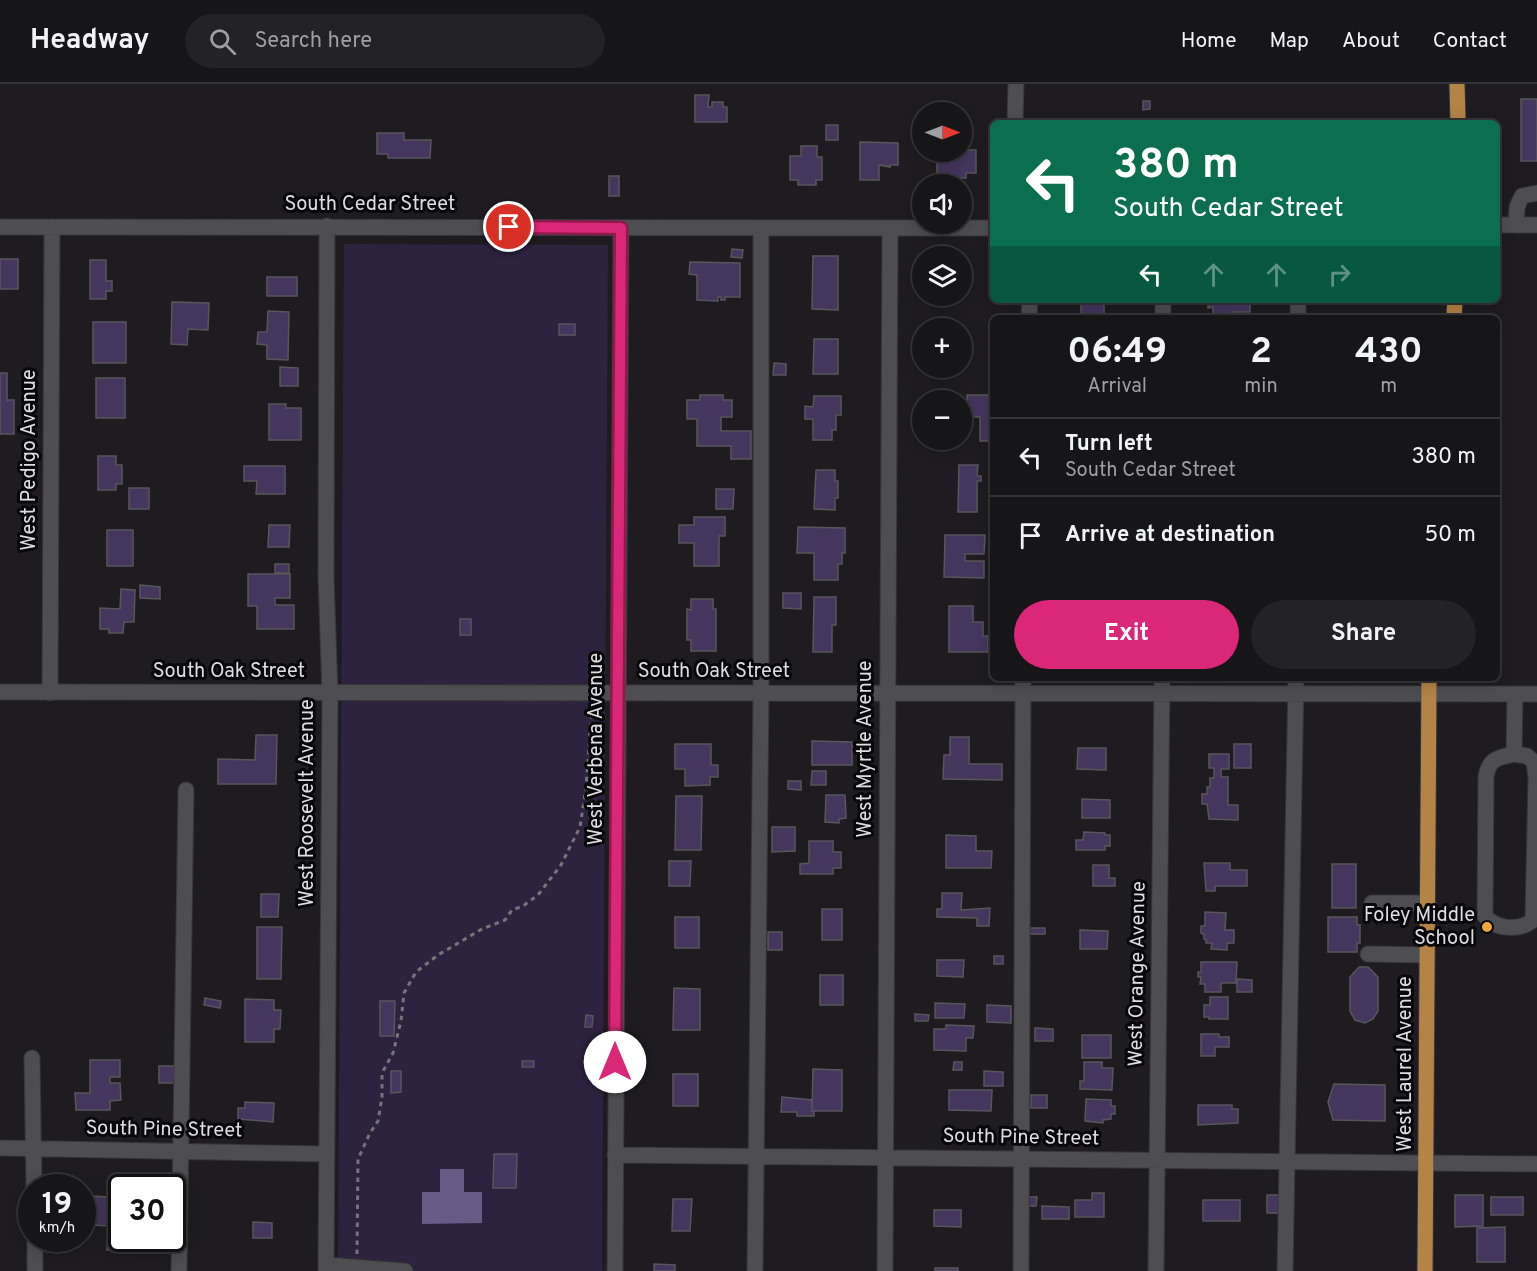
<!DOCTYPE html>
<html lang="en">
<head>
<meta charset="utf-8">
<style>
  :root { --surface:#161518; --page:#232225; --text:#f1f3f6; --muted:#9e9fa2; --line:#353437; --accent:#db2777 }
  body { margin:0; font-family:Overpass,sans-serif; background:var(--page); color:var(--text); height:100vh; display:flex; flex-direction:column; font-size:22px; white-space:nowrap }
  * { box-sizing:border-box; margin:0 }
  p { font-size:20px; color:var(--muted) }
  .icon { flex:none; width:33px; height:33px; fill:none; stroke:currentColor; stroke-width:2; stroke-linecap:round; stroke-linejoin:round }
  .map { position:relative; flex:1; overflow:hidden }
  .sheet { position:absolute; left:990px; top:231px; width:510px; height:366px; display:flex; flex-direction:column; background:var(--surface); border-radius:9px; box-shadow:0 3px 15px #0003,0 0 0 2px var(--line) }
  .sheet>* { flex:none }
  .guide { position:absolute; left:990px; top:36px; width:510px; height:183px; border-radius:9px; box-shadow:0 3px 15px #0003,0 0 0 2px var(--line); background:#0b6e4f; color:#fff; overflow:hidden }
  .needle { width:39px; rotate:90deg }
  .tools { position:absolute; left:912px; top:18px; display:grid; gap:12px }
  .tools a { display:grid; place-items:center; width:60px; height:60px; border-radius:50%; background:var(--surface); box-shadow:0 3px 15px #0003,0 0 0 2px var(--line); font-size:30px }
  .speed { position:absolute; left:18px; top:1090px; display:flex; gap:12px; font-size:30px; font-weight:700; text-align:center }
  .speed>* { display:grid; place-content:center; width:78px; height:78px; border-radius:50%; background:var(--surface); box-shadow:0 3px 15px #0003,0 0 0 2px var(--line); line-height:1 }
  .speed small { font-size:15px; font-weight:400 }
  .speed .limit { border:3px solid #111; border-radius:9px; background:#fff; color:#111 }
  .pin { position:absolute; display:grid; place-items:center; width:51px; height:51px; color:#fff; margin:-26px; border:3px solid #fff; border-radius:50%; box-shadow:0 2px 6px #0007 }
  .me { position:absolute; width:66px; margin:-33px; rotate:0deg; stroke-linejoin:round; filter:drop-shadow(0 0 4px #0008) }
  .turn { display:flex; align-items:center; gap:21px; height:126px; padding:0 24px; font-size:27px }
  .turn .icon { width:78px; height:78px; stroke-width:2.5 }
  .turn b { display:block; font-size:42px; line-height:51px }
  .lanes { display:flex; align-items:center; height:57px; padding:0 24px; background:#0003; justify-content:center; gap:30px; direction:ltr }
  .lanes .off { opacity:.35 }
  .eta { display:flex; justify-content:space-evenly; align-items:center; height:102px; text-align:center }
  .eta b { font-size:36px; font-weight:700; line-height:42px }
  .cta { display:flex; gap:12px; margin-top:auto; padding:12px 24px }
  .cta a { flex:1; height:69px; border-radius:36px; background:var(--accent); color:#fff; font-size:24px; font-weight:700; line-height:69px; text-align:center }
  .cta a+a { background:var(--page); color:var(--text) }
  ul { padding:0; list-style:none }
  li { display:flex; align-items:center; gap:18px; height:78px; padding:0 24px; border-top:2px solid var(--line) }
  li div { flex:1 }
  li b { display:block; font-size:22px }
  li em { font-style:normal }
  header { display:flex; align-items:center; gap:36px; box-sizing:border-box; height:84px; padding:0 30px; background:var(--surface); border-bottom:2px solid var(--line) }
  header strong { font-size:28px }
  nav { display:flex; gap:33px; margin-inline-start:auto; font-size:21px }
  .search { width:420px; height:54px; background:var(--page); display:flex; align-items:center; gap:15px; box-sizing:border-box; padding:0 21px; border-radius:33px; color:var(--muted); font-size:22px }
  .map>svg:first-child { display:block }
</style>
</head>
<body>
<header>
<strong>Headway</strong>
<div class="search"><svg class="icon" aria-label="search" viewBox="0 0 24 24"><circle cx="10" cy="10" r="6"/><path d="M15 15l6 6"/></svg>Search here</div>
<nav><a>Home</a><a>Map</a><a>About</a><a>Contact</a></nav>
</header>
<div class="map">
<svg width="1537" height="1187" viewBox="0 0 1537 1187">
  <rect width="100%" height="100%" fill="#1e1c20"/>
  <path fill="#2d233f" d="M344 160 608 161 602 1187H338Z"/>
  <path fill="#695b85" d="M440 1085H464V1108H482V1139L422 1140V1108H440Z"/>
  <path fill="#44365d" stroke="#58565b" stroke-width="1.5" d="M695 11H709L708 23H712V18H723V23H727V38H695Z
    M1521 15H1537V77H1521Z
    M1143 17H1150V25L1143 26Z
    M826 41H838V56H826Z
    M377 49H404V56H431L430 74H388V70H377Z
    M860 58 898 59V81H890V83L879 81V96H860Z
    M801 62H817V73H822V96H816V101H798V96H790V72H801Z
    M962 66H976V89H966V94H951V92H944V89H937V68H962Z
    M609 92H619V112H609Z
    M732 165 743 166 742 174 731 173Z
    M813 172H838V226L812 225Z
    M0 175H18V205H0Z
    M90 176H106V197H112V207H106V215H90Z
    M690 178 740 179V213H725V216H721V213H718V217L697 216V191L689 190Z
    M267 193H297V212H267Z
    M1081 216H1106L1104 218V232H1081Z
    M1208 216H1231V220H1238V216H1250V228H1232V234H1213V223L1208 224Z
    M172 218 209 219 208 246 188 245 187 261 171 260Z
    M268 227 289 228 288 276 267 275V261L257 260 258 248H267Z
    M93 238H126V279H93Z
    M559 240H575V251H559Z
    M814 255H838V290H813Z
    M774 279 786 280V291H773Z
    M280 283 298 284V302H280Z
    M0 289H7V316H14V350H0Z
    M96 294H125V334H96Z
    M700 311H723V316H732V333H721V347H751V375H731V362H697V335H687V316H700Z
    M967 311H993V357H980V333H967Z
    M814 312H841V331H836V346H832V356H813V335H805V322L813 323Z
    M269 320H286V324H301V356H269Z
    M98 372H116V381H122V400H116V406H98Z
    M959 381H978L977 392H981V397H977V428H958Z
    M244 382H285V410H256L257 397H244Z
    M816 386H835V397H838V414H835V426L814 425Z
    M129 404H149V425H129Z
    M716 405H734L733 425H716Z
    M694 433H725V452H719V482H694V459H679V441H694Z
    M269 441H290L289 463H268Z
    M798 443 845 444V469H842V480H838V496H814V469H797Z
    M107 446H133V482H107Z
    M945 451H985L984 470H965V477H984V494L944 493Z
    M275 480H289V489H275Z
    M248 490H290V514H275V521H294V545H257V522H248Z
    M140 501 160 503V515L140 514Z
    M121 505 135 506 134 538H124L123 549H109V545H100V524L120 525Z
    M783 509H801V525L783 524Z
    M814 513H836V541H832V568H813Z
    M691 515H713V525H716V567H691V556H687V525L691 526Z
    M949 522H973V538H983V552H988V568H949Z
    M990 523H993V544H990Z
    M460 535H471V551H460Z
    M256 651H277L276 700H218V675L255 676Z
    M950 653H969V680H1002V696L943 695 944 671H950Z
    M812 657 852 658V681H812Z
    M675 660H711V681H718V693H710V701L685 702V685H675Z
    M1234 660H1251V684H1234Z
    M1078 664H1106V686L1077 685Z
    M1209 670H1229V685H1221V693H1228V721H1238V736L1209 735 1207 720H1202V710H1207V703H1210V694H1214V684H1209Z
    M812 687H826V701H811Z
    M788 697H801V706L788 705Z
    M826 711H845L846 734 839 735V739L825 738Z
    M676 712H702L701 766H675Z
    M1082 715 1110 716V734H1082Z
    M772 743H795V767L772 768Z
    M1084 748 1105 749V751H1110V762H1105V766H1076V756H1083Z
    M946 751 976 752V767H992L991 784H946Z
    M809 757H833V768H841V784H833V790H800V780L809 779Z
    M669 777H691L690 802H669Z
    M1204 779H1230V786H1247V802H1215V807H1206Z
    M1332 780H1356V824H1332Z
    M1093 781H1109V794H1115V802H1093Z
    M942 809H962L961 826 990 824 989 842H977V834L937 833V825H942Z
    M261 810H279L278 833H261Z
    M822 825H842V856H822Z
    M1205 828 1226 829 1225 846H1234V859H1227V866L1211 865 1212 859H1206V855H1204V851L1201 849V842H1205Z
    M675 833H699V864H675Z
    M1328 833H1357V841H1360V859H1357V868H1328Z
    M257 843H282L281 895H257Z
    M1030 844H1045V850H1029Z
    M1080 846 1108 847 1107 865H1080Z
    M768 848H782V866H768Z
    M994 872H1003V880H994Z
    M937 876H964L963 893 937 892Z
    M1201 878H1237L1236 899H1221V908H1205V900H1200L1201 893H1198V888H1201Z
    M1359 883H1368L1378 893V927L1373 935 1365 939 1355 936 1350 927V893Z
    M820 891H843V921H820Z
    M1237 895 1252 896V908H1237Z
    M674 904 700 905V946H673Z
    M1210 913H1228V935H1209V933H1204V921H1210Z
    M205 914 221 917 220 924 204 921Z
    M245 915 274 916V926H281L280 945H274V958H245Z
    M380 917H395L394 952H380Z
    M935 919 965 920 964 934H935Z
    M987 921 1011 922V939L987 938Z
    M915 930 929 931 928 937H915Z
    M586 931 593 932 592 943H585Z
    M946 941 974 942 973 954H966V967L934 966V945H946Z
    M1035 944 1053 945V957H1035Z
    M1201 950H1219V953H1229V963H1215V972H1201Z
    M1082 951H1111V974H1082Z
    M90 976H120V993H110V999H120L121 1016 110 1017V1026H76L75 1009H90Z
    M522 977H534V983H522Z
    M954 978H962V986H953Z
    M1084 978H1102V984H1113L1112 1006 1080 1005V997H1084Z
    M159 982H174V999H159Z
    M813 985 842 986V1027H812Z
    M391 987H401V1008L391 1009Z
    M984 987 1003 988V1002H984Z
    M673 990H698V1022H673Z
    M1334 1000 1385 1001V1037L1333 1036 1328 1018Z
    M949 1006H992L991 1027 949 1026Z
    M1031 1011H1047V1024H1031Z
    M782 1013 812 1016V1027H814V1032H797V1028H781Z
    M1086 1015 1111 1016V1022H1115V1030H1111V1035L1103 1036V1039L1085 1037Z
    M245 1018 274 1019 273 1038 238 1035V1024H245Z
    M1198 1021H1232V1025H1238V1039L1198 1041Z
    M494 1070H517L516 1104H493Z
    M1092 1109H1104V1133H1075V1116H1092Z
    M1267 1111H1282V1129H1267Z
    M1455 1111H1483V1142L1455 1143Z
    M91 1112 110 1113V1142L91 1141V1130H87V1121H91Z
    M1027 1113H1037L1036 1122H1027Z
    M1491 1113H1523V1131H1491Z
    M673 1115H692L690 1147H672Z
    M1203 1116H1240V1137H1203Z
    M1042 1122 1069 1123V1135H1042Z
    M934 1126H961V1143L934 1142Z
    M253 1138 272 1139V1154H253Z
    M1505 1143V1178H1477V1144Z
    M107 1147H121V1166H107Z
    M654 1180 675 1181V1187H654Z
    M935 1184H958V1187H935Z"/>
  <g fill="none" stroke-linecap="round" stroke-linejoin="round">
    <defs>
      <path id="minor" d="M1015 39 1016 0
        M1497 141H1537
        M1516 141 1517 123 1522 112 1537 109
        M0 143 993 144
        M1029 234 1030 216
        M1163 234V216
        M1298 234V216
        M0 608 1537 610
        M50 609 52 143
        M1514 670 1527 672 1534 678 1536 694 1533 836C1520 847 1496 846 1485 832L1486 692C1490 674 1497 674 1514 670Z
        M1514 670 1515 610
        M1372 819H1428
        M1368 870 1427 871
        M32 974 34 1104
        M0 1064 326 1070
        M615 1071 1537 1080
        M326 1181 405 1187
        M35 1187V1155
        M179 1187 186 706
        M326 1187 330 610 326 492 327 142
        M615 1187 621 144
        M755 1187 761 609V144
        M885 1187 890 144
        M1021 1187 1023 594
        M1156 1187 1162 594
        M1285 1187 1296 594"/>
      <path id="major" d="M1457 0 1458 39
        M1454 234 1455 216
        M1425 1187 1429 594"/>
    </defs>
    <use href="#minor" stroke="#373639" stroke-width="17"/>
    <use href="#major" stroke="#373639" stroke-width="17"/>
    <path stroke="#777579" stroke-width="3" stroke-dasharray="4.5 4.5" stroke-linecap="butt" d="M357 1170 358 1075 370 1049 378 1037 382 1013V989L393 969 401 937 404 909 416 888 438 871 482 845 505 836 512 826 523 822 538 811 561 781 580 743 586 704 592 623"/>
    <use href="#minor" stroke="#4e4d51" stroke-width="15"/>
    <use href="#major" stroke="#b38446" stroke-width="15"/>
  </g>
  <g fill="none" stroke-linecap="round" stroke-linejoin="round">
    <defs>
      <path id="route" d="M509 143 621 144 615 978"/>
    </defs>
    <use href="#route" stroke="#8e194d" stroke-width="15"/>
    <use href="#route" stroke="#db2777" stroke-width="10"/>
  </g>
  <circle fill="#f0a63f" stroke="#080709" stroke-width="2" cx="1487" cy="843" r="6"/>
  <g text-anchor="middle" dominant-baseline="central" stroke-width="6" stroke-linejoin="round" paint-order="stroke">
    <g font-size="20" fill="#dedde0" stroke="#080709">
      <text x="370" y="121">South Cedar Street</text>
      <text transform="translate(30 376) rotate(-90)">West Pedigo Avenue</text>
      <text x="229" y="588">South Oak Street</text>
      <text x="714" y="588">South Oak Street</text>
      <text transform="translate(597 665) rotate(-90)">West Verbena Avenue</text>
      <text transform="translate(866 665) rotate(-90)">West Myrtle Avenue</text>
      <text transform="translate(308 719) rotate(-90)">West Roosevelt Avenue</text>
      <text transform="translate(1138 890) rotate(-89)">West Orange Avenue</text>
      <text transform="translate(1406 980) rotate(-90)">West Laurel Avenue</text>
      <text transform="translate(164 1046) rotate(1)">South Pine Street</text>
      <text transform="translate(1021 1054) rotate(1)">South Pine Street</text>
    </g>
    <g font-size="20" fill="#dedde0" stroke="#080709" text-anchor="end">
      <text x="1475" y="832">Foley Middle<tspan x="1475" dy="23">School</tspan></text>
    </g>
  </g>
</svg>
<div class="tools">
<a><svg class="needle" viewBox="-14 -14 28 28"><path d="M0-13l5 13h-10z" fill="#e53935"/><path d="M0 13l5-13h-10z" fill="#9e9fa2"/></svg></a>
<a><svg class="icon" aria-label="sound" viewBox="0 0 24 24"><path d="M4 9h4l5-4v14l-5-4H4zM17 9q2 3 0 6"/></svg></a>
<a><svg class="icon" aria-label="layers" viewBox="0 0 24 24"><path d="M12 4l9 5-9 5-9-5zM3 14l9 5 9-5"/></svg></a>
<a>+</a>
<a>−</a>
</div>
<div class="speed"><div>19<small>km/h</small></div><div class="limit">30</div></div>
<div class="pin" style="left:509px;top:143px;background:#d93025"><svg class="icon" aria-label="arrive" viewBox="0 0 24 24"><path d="M6 21V4h12l-3 4 3 4H6"/></svg></div>
<svg class="me" style="left:615px;top:978px" viewBox="-20 -20 40 40"><circle r="19" fill="#fff"/><path d="M0-13L10 11 0 6-10 11z" fill="#db2777"/></svg>
<div class="guide">
<div class="turn"><svg class="icon" aria-label="left" viewBox="0 0 24 24"><path d="M17 20v-9H6M10 6l-5 5 5 5"/></svg><div><b>380 m</b>South Cedar Street</div></div>
<div class="lanes"><svg class="icon" aria-label="left" viewBox="0 0 24 24"><path d="M17 20v-9H6M10 6l-5 5 5 5"/></svg><svg class="icon off" aria-label="ahead" viewBox="0 0 24 24"><path d="M12 20V5M6 11l6-6 6 6"/></svg><svg class="icon off" aria-label="ahead" viewBox="0 0 24 24"><path d="M12 20V5M6 11l6-6 6 6"/></svg><svg class="icon off" aria-label="right" viewBox="0 0 24 24"><path d="M7 20v-9h11M14 6l5 5-5 5"/></svg></div>
</div>
<section class="sheet">
<div class="eta">
<div><b>06:49</b><p>Arrival</p></div>
<div><b>2</b><p>min</p></div>
<div><b>430</b><p>m</p></div>
</div>
<ul>
<li><svg class="icon" aria-label="left" viewBox="0 0 24 24"><path d="M17 20v-9H6M10 6l-5 5 5 5"/></svg><div><b>Turn left</b><p>South Cedar Street</p></div><em>380 m</em></li>
<li><svg class="icon" aria-label="arrive" viewBox="0 0 24 24"><path d="M6 21V4h12l-3 4 3 4H6"/></svg><div><b>Arrive at destination</b></div><em>50 m</em></li>
</ul>
<div class="cta"><a>Exit</a><a>Share</a></div>
</section>
</div>
</body>
</html>
